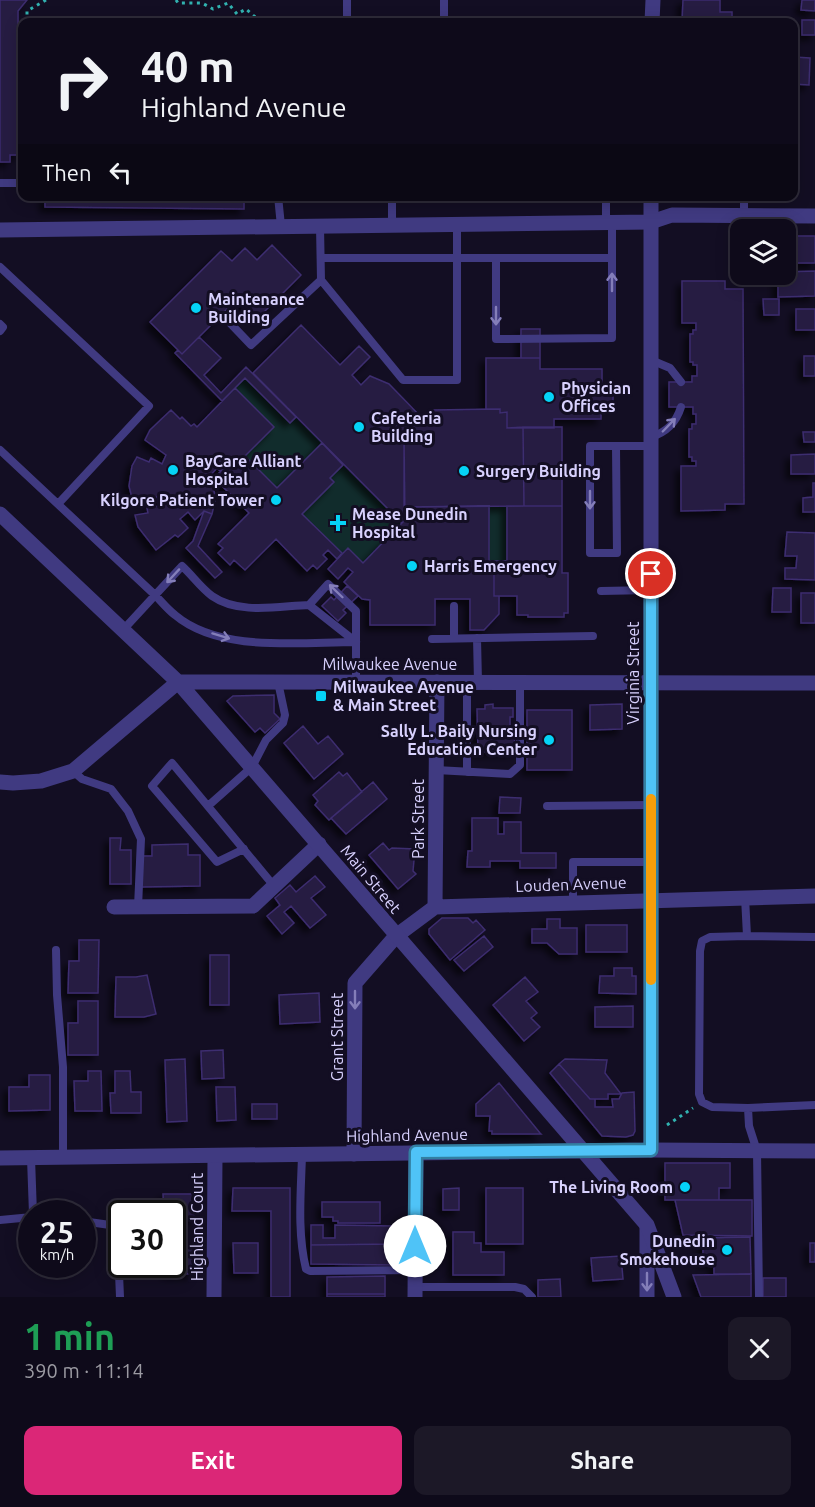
<!DOCTYPE html>
<html lang="en">
<head>
<meta charset="utf-8">
<style>
  :root { --surface:#0e0a1a; --page:#1c1827; --text:#f1f3f6; --muted:#9b9aa2; --line:#2e2b39; --accent:#db2777 }
  body { margin:0; font-family:Ubuntu,sans-serif; background:var(--page); color:var(--text); height:100vh; display:flex; flex-direction:column; font-size:22px; white-space:nowrap }
  * { box-sizing:border-box; margin:0 }
  p { font-size:20px; color:var(--muted) }
  .icon { flex:none; width:33px; height:33px; fill:none; stroke:currentColor; stroke-width:2; stroke-linecap:round; stroke-linejoin:round }
  .map { position:relative; height:1297px; overflow:hidden }
  .side { display:flex; flex-direction:column; background:var(--surface); flex:1 }
  .side>* { flex:none }
  .guide { position:absolute; left:18px; top:18px; width:780px; height:183px; border-radius:12px; box-shadow:0 3px 15px #0003,0 0 0 2px var(--line); background:#0e0a1a; color:var(--text); overflow:hidden }
  .buttons { position:absolute; left:730px; top:219px; display:grid; gap:12px }
  .buttons a { display:grid; place-items:center; width:66px; height:66px; border-radius:12px; background:var(--surface); box-shadow:0 3px 15px #0003,0 0 0 2px var(--line); font-size:30px }
  .speed { position:absolute; left:18px; top:1200px; display:flex; gap:12px; font-size:30px; font-weight:700; text-align:center }
  .speed>* { display:grid; place-content:center; width:78px; height:78px; border-radius:50%; background:var(--surface); box-shadow:0 3px 15px #0003,0 0 0 2px var(--line); line-height:1 }
  .speed small { font-size:15px; font-weight:400 }
  .speed .limit { border:3px solid #111; border-radius:9px; background:#fff; color:#111 }
  .pin { position:absolute; display:grid; place-items:center; width:51px; height:51px; color:#fff; margin:-26px; border:3px solid #fff; border-radius:50%; box-shadow:0 2px 6px #0007 }
  .me { position:absolute; width:66px; margin:-33px; rotate:0deg; stroke-linejoin:round; filter:drop-shadow(0 0 4px #0008) }
  .turn { display:flex; align-items:center; gap:21px; height:126px; padding:0 24px; font-size:27px }
  .turn .icon { width:78px; height:78px; stroke-width:2.5 }
  .turn b { display:block; font-size:42px; line-height:51px }
  .then { display:flex; align-items:center; height:57px; padding:0 24px; background:#0003; gap:12px; font-size:22px }
  .round { display:grid; place-items:center; flex:none; width:63px; height:63px; border-radius:12px; background:var(--page) }
  .overview { display:flex; align-items:center; justify-content:space-between; height:102px; padding:0 24px }
  h1 { font-size:36px; font-weight:700; line-height:45px; color:#1e9e55 }
  .action { display:flex; gap:12px; margin-top:auto; padding:12px 24px }
  .action a { flex:1; height:69px; border-radius:12px; background:var(--accent); color:#fff; font-size:24px; font-weight:700; line-height:69px; text-align:center }
  .action a+a { background:var(--page); color:var(--text) }
  .map>svg:first-child { display:block }
</style>
</head>
<body>
<div class="map">
<svg width="815" height="1297" viewBox="0 0 815 1297">
  <defs>
    <filter id="shadow"><feDropShadow dx="-5" dy="5" stdDeviation="3" flood-color="#0009"/></filter>
  </defs>
  <rect width="100%" height="100%" fill="#130e23"/>
  <path fill="#112c2c" d="M245 378 290 422 296 417 322 443 277 488 245 456 235 388Z
    M343 465 402 523 363 563 348 548 342 553 302 514 330 478Z
    M489 506H507V561H489Z"/>
  <path fill="#251b43" stroke="#3d2d6f" stroke-width="1.5" filter="url(#shadow)" d="M0 0H27L18 11 19 155H10V162H0Z
    M683 0H720V12H732V22H682Z
    M802 0H815V11L801 10Z
    M802 20H815V35H802Z
    M794 57 810 58 809 85 794 84Z
    M45 196H244V209L45 207Z
    M797 236H815V263H796Z
    M272 245 301 275 258 318 238 298 182 354 150 322 221 251 232 261 245 248 257 260Z
    M815 271V296L778 297V274H786V272Z
    M682 281H725V289H743L744 504H725V510L681 511V466H696V461H692V457H689V429H692V424H696V414H693V407H669V382H692V376H697V365H693V362H690V334H693V330H696V323H682Z
    M763 299H779V315H764Z
    M796 309H815V330H796Z
    M301 325 340 365 359 346 370 357 352 375 361 385 370 376 389 384 422 418 404 436 405 520 402 523 253 373Z
    M521 329H540V358H521Z
    M199 337 221 358 204 375 221 393 246 367 296 417 290 423 245 378 222 401 175 353 178 350 182 354Z
    M804 356H815V376H804Z
    M486 358H540V369H602V388H613V406H601V419H554V428H507V412L500 413V409H486Z
    M235 388 274 427 234 467 230 462 220 471 217 468 207 479 212 486 215 494V501L212 514 204 511 195 520 188 512 180 519 188 528 178 537 175 535 156 550 138 527 135 515 148 513 147 508 159 506 157 497 145 500 144 495 132 498 129 486 132 466 137 457 149 462 151 458 162 464 166 455 145 440 150 430 171 410 180 419 182 417 191 426 194 424 197 427Z
    M500 409V413L507 412V428L523 427 524 506 404 507V436L422 418H434L433 410Z
    M523 427H562V506H524Z
    M803 432H815V442H804Z
    M322 443 343 465 330 478 334 482 302 514 342 553 337 559 328 550 323 555 327 559 317 569 313 565 307 571 276 539 245 570 234 560 230 565 218 553 223 548 218 544 249 513 218 482 223 477 219 473 230 462 234 467 245 456 277 488Z
    M815 454V474H791V455Z
    M813 483H815V512H803V498L813 497Z
    M489 506V561H494V596H499V614L484 630H470V599H435V625H370V600L362 599 344 582 353 572 348 568 338 579 328 569 348 548 363 563 402 523 405 520 404 507Z
    M507 506H562V573H568V613H564V617H528V615H517V596H494V561H507Z
    M204 511 212 514 198 546 222 572 215 578 186 548 193 541Z
    M787 532 815 533V580L785 579V568H796L797 556H785Z
    M347 586 358 596 343 610 346 613 338 621 322 606 331 597 334 600Z
    M773 588H791V612H772Z
    M801 593H815V623H801Z
    M274 695V713L280 719 265 733 260 728 255 732 227 701 233 696Z
    M493 704V708H513V717H510V729H514L515 751 478 752 477 709H485V705Z
    M622 704V729L590 730V705Z
    M527 710H572V770H527Z
    M303 726 318 744 328 736 343 754 314 779 284 743Z
    M339 772 343 776 347 773 362 792 329 820 315 805 318 801 313 795Z
    M373 782 387 799 346 834 331 818Z
    M500 797 521 798 520 813H499Z
    M472 818H498V834H504V822H521V853H556V868H520V861H490V867H467L468 851H472Z
    M110 838H121L120 850H131V884H110Z
    M383 843 389 850 392 848 415 849 413 871 416 874 398 889 369 855Z
    M188 844V855H200V886L141 887V856H152V845Z
    M315 876 325 887 311 898 326 915 310 928 291 906 284 912 294 923 282 934 267 916 280 905 275 898 290 885 296 892Z
    M442 918H468L473 923 476 920 485 930 450 960 429 934V929Z
    M547 919H560V928H577V954H559L547 943H532V929H547Z
    M586 925H627V952H586Z
    M484 936 493 947 464 971 454 960Z
    M79 940H99L98 993H68L69 961H79Z
    M210 955H229V1005H210Z
    M614 968H632V976H636V994L599 993 600 976H614Z
    M147 975 156 1014 144 1017H115L116 977H136Z
    M525 977 538 992 526 1001 537 1013 531 1018 540 1027 524 1041 493 1005Z
    M319 993 320 1022 280 1024 279 995Z
    M78 1001H98V1055H68V1023H78Z
    M633 1006V1027H595V1007Z
    M223 1050 224 1078 202 1079 201 1051Z
    M185 1059 187 1121 167 1122 165 1060Z
    M565 1059 607 1060 605 1073 621 1094H608V1099H590L559 1064Z
    M559 1064 590 1099H595V1107H613L612 1099H619L622 1093 634 1092 635 1131 633 1135 626 1137 602 1136 550 1073Z
    M88 1071H101L102 1111H75L74 1081H88Z
    M115 1071H130L131 1092H141V1113H111L110 1093H115Z
    M29 1075H50V1110L9 1111V1087H29Z
    M499 1083 540 1133 541 1134H492V1131H489L490 1116H476V1104Z
    M216 1087H235L236 1120 217 1121Z
    M252 1104H277V1119H252Z
    M665 1163H730V1188H719V1200H665Z
    M233 1188H290V1297H271V1211H232Z
    M459 1188V1210H443V1189Z
    M486 1188H523V1244H486Z
    M163 1194H194V1220H172V1214H164Z
    M675 1200H752V1236L683 1235Z
    M322 1202H380V1223H338V1221H333V1217H322Z
    M311 1225H323V1238H335V1225L394 1226V1244L311 1245Z
    M453 1232H474V1243H481V1252H504V1275H453Z
    M750 1237 751 1274H714V1263H703V1238Z
    M233 1243H258V1273H234Z
    M810 1243H815V1262H810Z
    M172 1244H192V1274L167 1273V1264H172Z
    M394 1244V1265L311 1264V1245Z
    M621 1256 623 1279 593 1281 591 1258Z
    M751 1274V1297H701L693 1275Z
    M385 1276V1294H327V1277Z
    M763 1278H786V1297H763Z
    M560 1279 561 1297H538V1280Z
    M327 1294H385V1297H327Z"/>
  <g fill="none" stroke-linecap="round" stroke-linejoin="round">
    <path stroke="#31b2b0" stroke-width="3" stroke-dasharray="3 4.5" stroke-linecap="butt" d="M176 0 178 3H202L213 9 228 3 237 14 246 9 261 22
      M27 22V11L46 0
      M667 1125 693 1108"/>
    <path stroke="#403a81" stroke-width="8" d="M347 0V22
      M444 0V22
      M0 183H22
      M278 196 281 226
      M392 196V225
      M606 196V222
      M744 216V196
      M321 258H612
      M496 258V339L612 338V222
      M0 267 149 406 58 504
      M321 280 403 380H457V224
      M230 323 251 345 321 280 320 226
      M0 324 3 327 0 331
      M651 360 670 368 681 382
      M651 437C667 432 676 423 681 407
      M616 447 617 553H590V446H651
      M0 450 155 595C161 601 167 609 175 615 220 653 300 642 356 642
      M601 591 651 590
      M309 605 356 642
      M454 606V638
      M122 631 182 566C192 575 201 588 212 596 239 615 279 606 309 605L328 584 356 611V682
      M477 638 478 682
      M432 639 593 636
      M436 770 510 774 520 765V682
      M73 771 82 779 111 789 128 811 141 839 138 907
      M467 772V682
      M208 806 252 767 266 740 283 723 285 715 278 682
      M547 806 651 805
      M244 849 217 862 152 786 172 763 274 886
      M745 897 747 936 710 937 702 941 700 951 699 1094 702 1102 712 1107 748 1108 749 1126 757 1151 759 1297
      M573 902V862H651
      M747 936 815 937
      M56 950 57 995 63 1067V1158
      M748 1108 815 1105
      M302 1155C301 1192 297 1232 306 1269L310 1271 415 1270
      M31 1158 33 1214
      M0 1220 32 1217
      M82 1221 117 1226 120 1297
      M415 1287H515L524 1289 532 1297"/>
    <path stroke="#403a81" stroke-width="15" d="M0 230 651 222 672 215 815 216
      M114 907 253 906 319 844
      M435 907 815 896
      M651 1150 815 1151
      M354 1154 355 983 396 936 435 907 437 682
      M647 1228V1297
      M214 1297 215 1157
      M415 1297 416 1153"/>
    <path stroke="#403a81" stroke-width="15" d="M652 22 653 0
      M0 514 178 682 647 1225 674 1297
      M0 782 13 783 41 781 73 771 178 682 815 683
      M0 1158 651 1150V196"/>
  </g>
  <defs><path id="oneway-shaft" d="M-6 0H5M1.5-3L5.5 0L1.5 3" fill="none" stroke-width="1.6" stroke-linecap="round" stroke-linejoin="round" transform="scale(1.5)"/></defs>
  <g stroke="#847eb9">
    <use href="#oneway-shaft" transform="translate(612 282) rotate(-90)"/>
    <use href="#oneway-shaft" transform="translate(496 316) rotate(90)"/>
    <use href="#oneway-shaft" transform="translate(669 425) rotate(-46)"/>
    <use href="#oneway-shaft" transform="translate(590 500) rotate(90)"/>
    <use href="#oneway-shaft" transform="translate(173 576) rotate(133)"/>
    <use href="#oneway-shaft" transform="translate(336 591) rotate(-136)"/>
    <use href="#oneway-shaft" transform="translate(221 636) rotate(17)"/>
    <use href="#oneway-shaft" transform="translate(355 1000) rotate(90)"/>
    <use href="#oneway-shaft" transform="translate(647 1282) rotate(90)"/>
  </g>
  <g fill="none" stroke-linecap="round" stroke-linejoin="round">
    <defs>
      <path id="route" d="M415 1246 416 1152 651 1150V574"/>
    </defs>
    <use href="#route" stroke="#337fa1" stroke-width="15"/>
    <use href="#route" stroke="#4fc3f7" stroke-width="10"/>
    <path stroke="#f59e0b" stroke-width="10" d="M651 799V980"/>
  </g>
  <g fill="#05d3f6" stroke="#130e23" stroke-width="2">
    <circle cx="196" cy="308" r="6"/>
    <circle cx="549" cy="397" r="6"/>
    <circle cx="359" cy="427" r="6"/>
    <circle cx="173" cy="470" r="6"/>
    <circle cx="464" cy="471" r="6"/>
    <circle cx="276" cy="500" r="6"/>
    <path d="M335 514h6v6h6v6h-6v6h-6v-6h-6v-6h6z"/>
    <circle cx="412" cy="566" r="6"/>
    <rect x="315" y="690" width="12" height="12" rx="3"/>
    <circle cx="549" cy="740" r="6"/>
    <circle cx="685" cy="1187" r="6"/>
    <circle cx="727" cy="1250" r="6"/>
  </g>
  <g text-anchor="middle" dominant-baseline="central" stroke-width="6" stroke-linejoin="round" paint-order="stroke">
    <g font-size="16" font-weight="bold" fill="#d8d1fe" stroke="#130e23" text-anchor="start">
      <text x="208" y="299">Maintenance<tspan x="208" dy="18">Building</tspan></text>
      <text x="561" y="388">Physician<tspan x="561" dy="18">Offices</tspan></text>
      <text x="371" y="418">Cafeteria<tspan x="371" dy="18">Building</tspan></text>
      <text x="185" y="461">BayCare Alliant<tspan x="185" dy="18">Hospital</tspan></text>
      <text x="476" y="471">Surgery Building</text>
      <text x="264" y="500" text-anchor="end">Kilgore Patient Tower</text>
      <text x="352" y="514">Mease Dunedin<tspan x="352" dy="18">Hospital</tspan></text>
      <text x="424" y="566">Harris Emergency</text>
      <text x="333" y="687">Milwaukee Avenue<tspan x="333" dy="18">&amp; Main Street</tspan></text>
      <text x="537" y="731" text-anchor="end">Sally L. Baily Nursing<tspan x="537" dy="18">Education Center</tspan></text>
      <text x="673" y="1187" text-anchor="end">The Living Room</text>
      <text x="715" y="1241" text-anchor="end">Dunedin<tspan x="715" dy="18">Smokehouse</tspan></text>
    </g>
    <g font-size="16" fill="#d8d1fe" stroke="#130e23">
      <text x="390" y="664">Milwaukee Avenue</text>
      <text transform="translate(633 673) rotate(-90)">Virginia Street</text>
      <text transform="translate(418 819) rotate(-90)">Park Street</text>
      <text transform="translate(371 879) rotate(50)">Main Street</text>
      <text transform="translate(571 884) rotate(-2)">Louden Avenue</text>
      <text transform="translate(337 1037) rotate(-90)">Grant Street</text>
      <text transform="translate(407 1135) rotate(-1)">Highland Avenue</text>
      <text transform="translate(197 1227) rotate(-90)">Highland Court</text>
    </g>
  </g>
</svg>
<div class="buttons">
<a><svg class="icon" aria-label="layers" viewBox="0 0 24 24"><path d="M12 4l9 5-9 5-9-5zM3 14l9 5 9-5"/></svg></a>
</div>
<div class="speed"><div>25<small>km/h</small></div><div class="limit">30</div></div>
<div class="pin" style="left:651px;top:574px;background:#d93025"><svg class="icon" aria-label="arrive" viewBox="0 0 24 24"><path d="M6 21V4h12l-3 4 3 4H6"/></svg></div>
<svg class="me" style="left:415px;top:1246px" viewBox="-20 -20 40 40"><circle r="19" fill="#fff"/><path d="M0-13L10 11 0 6-10 11z" fill="#4fc3f7"/></svg>
<div class="guide">
<div class="turn"><svg class="icon" aria-label="right" viewBox="0 0 24 24"><path d="M7 20v-9h11M14 6l5 5-5 5"/></svg><div><b>40 m</b>Highland Avenue</div></div>
<div class="then">Then<svg class="icon" aria-label="left" viewBox="0 0 24 24"><path d="M17 20v-9H6M10 6l-5 5 5 5"/></svg></div>
</div>
</div>
<section class="side">
<div class="overview"><div><h1>1 min</h1><p>390 m · 11:14</p></div><a class="round"><svg class="icon" aria-label="close" viewBox="0 0 24 24"><path d="M6 6l12 12M18 6L6 18"/></svg></a></div>
<div class="action"><a>Exit</a><a>Share</a></div>
</section>
</body>
</html>
